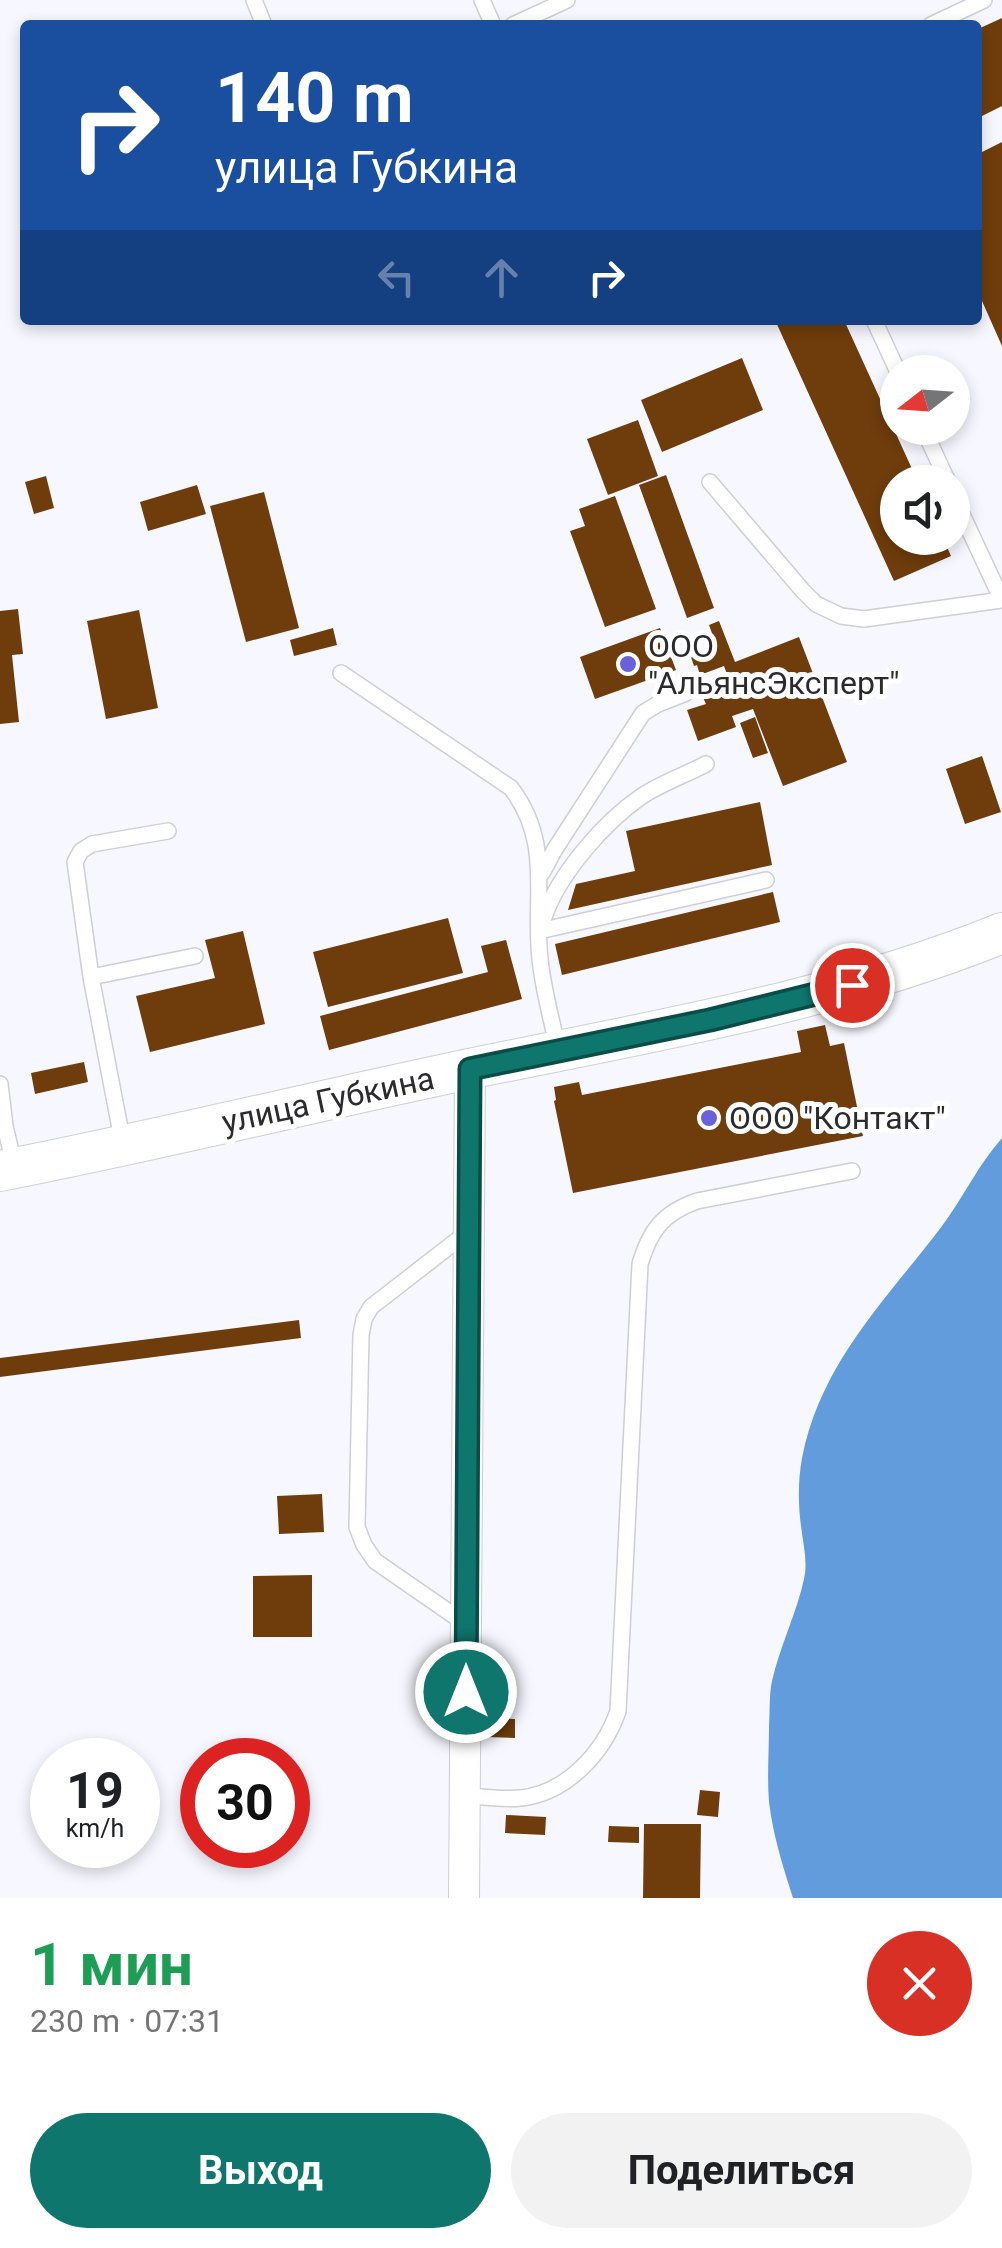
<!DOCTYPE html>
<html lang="ru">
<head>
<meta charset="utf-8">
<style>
  :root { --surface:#fff; --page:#f2f2f2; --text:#202124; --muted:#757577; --accent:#0f766e }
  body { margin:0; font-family:Roboto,sans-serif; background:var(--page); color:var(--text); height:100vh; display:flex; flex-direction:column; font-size:38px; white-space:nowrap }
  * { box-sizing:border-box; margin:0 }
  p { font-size:32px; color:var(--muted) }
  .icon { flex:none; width:55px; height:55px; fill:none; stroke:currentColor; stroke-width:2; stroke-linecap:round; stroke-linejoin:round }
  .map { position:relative; height:1898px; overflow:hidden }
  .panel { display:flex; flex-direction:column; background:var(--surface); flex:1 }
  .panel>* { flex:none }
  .top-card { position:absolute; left:20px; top:20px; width:962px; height:305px; border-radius:10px; box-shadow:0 5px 15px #0003; background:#1a4fa0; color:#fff; overflow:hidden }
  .needle { width:65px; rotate:253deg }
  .buttons { position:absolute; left:880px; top:355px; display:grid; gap:20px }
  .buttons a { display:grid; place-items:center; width:90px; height:90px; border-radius:50%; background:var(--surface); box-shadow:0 5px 15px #0003; font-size:50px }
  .speed { position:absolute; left:30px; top:1738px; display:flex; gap:20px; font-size:50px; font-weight:700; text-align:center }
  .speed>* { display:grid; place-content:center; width:130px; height:130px; border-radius:50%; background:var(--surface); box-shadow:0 5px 15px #0003; line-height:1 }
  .speed small { font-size:25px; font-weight:400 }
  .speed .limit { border:15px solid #d22; background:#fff; color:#111 }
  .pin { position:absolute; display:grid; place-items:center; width:85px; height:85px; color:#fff; margin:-42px; border:5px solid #fff; border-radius:50%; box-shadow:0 2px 10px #0007 }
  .me { position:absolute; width:110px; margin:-55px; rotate:0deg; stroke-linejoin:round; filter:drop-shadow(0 0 8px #0008) }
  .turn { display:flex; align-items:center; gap:35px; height:210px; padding:0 30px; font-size:45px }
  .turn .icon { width:130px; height:130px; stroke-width:2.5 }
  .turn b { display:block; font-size:70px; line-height:85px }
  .lanes { display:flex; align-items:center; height:95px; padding:0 30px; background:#0003; justify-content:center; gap:50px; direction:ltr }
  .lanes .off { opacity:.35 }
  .round { display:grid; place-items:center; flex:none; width:105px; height:105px; border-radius:52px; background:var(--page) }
  .summary { display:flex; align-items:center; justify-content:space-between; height:170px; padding:0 30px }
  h1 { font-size:60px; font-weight:700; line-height:75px; color:#1e9e55 }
  .button { display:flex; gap:20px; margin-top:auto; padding:20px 30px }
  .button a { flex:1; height:115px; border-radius:60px; background:var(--accent); color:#fff; font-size:40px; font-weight:700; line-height:115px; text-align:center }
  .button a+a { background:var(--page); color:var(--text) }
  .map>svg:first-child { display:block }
</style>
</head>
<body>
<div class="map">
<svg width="1002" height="1898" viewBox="0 0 1002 1898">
  <rect width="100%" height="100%" fill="#f7f7ff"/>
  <path fill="#629cdd" d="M1002 1138V1898H793C783 1867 773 1835 769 1802 767 1777 769 1751 769 1726 770 1711 769 1695 772 1681 780 1646 797 1612 804 1579 808 1561 803 1544 801 1526 798 1504 798 1480 802 1458 821 1362 886 1300 942 1226 963 1198 978 1165 1002 1138Z"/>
  <path fill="#6f3d0b" d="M1002 18V106L978 118V29Z
    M1002 142V346L978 292V154Z
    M775 320H844L918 482H898V538H943L951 556 894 581Z
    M742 358 763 410 662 452 641 400Z
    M638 420 658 476 608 495 587 439Z
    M666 475 714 608 687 618 639 485Z
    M46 476 54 508 34 514 25 482Z
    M197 485 206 514 148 531 140 502Z
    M264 492 299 628 246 642 210 506Z
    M615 496 656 609 605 627 570 531 585 526 579 509Z
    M18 609 23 654 12 655 19 722 0 724V611Z
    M139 610 158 708 106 719 87 621Z
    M719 621 735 662 799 637 847 762 783 786 753 709 732 716 736 727 698 741 687 710 706 704 701 693 742 679 740 673 728 677 724 666 700 675 697 665 694 666 691 657 717 647 709 625Z
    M333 628 337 645 294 656 290 640Z
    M660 628 676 670 595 699 580 657Z
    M755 717 768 753 753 758 740 723Z
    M982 756 1001 812 965 824 946 769Z
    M760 802 772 865 568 910 576 884 635 871 626 831Z
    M773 892 780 922 562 975 555 944Z
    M448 918 463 973 328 1007 313 952Z
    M243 931 265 1024 150 1052 136 996 215 978 205 940Z
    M506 940 522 999 329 1050 320 1016 488 972 481 946Z
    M825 1025 830 1046 844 1043 863 1136 573 1193 554 1101 556 1100 554 1087 579 1082 582 1095 801 1052 797 1031Z
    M84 1062 88 1082 35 1094 31 1073Z
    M299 1320 301 1338 0 1377V1358Z
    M322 1494 324 1532 279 1534 277 1496Z
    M312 1575V1637H253V1576Z
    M489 1718 515 1719V1738L488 1737Z
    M700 1790 720 1792 718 1817 697 1815Z
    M506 1815 546 1817 545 1835 505 1833Z
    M644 1824H701L700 1898H643Z
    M609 1826 639 1827V1843L608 1842Z"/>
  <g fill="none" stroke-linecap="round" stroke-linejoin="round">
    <defs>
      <path id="lane" d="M254 0 264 25
        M482 0 493 25
        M513 25 567 0
        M931 25 984 0
        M874 320 898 372
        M923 428 948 482
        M710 482 803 591 816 604 841 616 864 619 1002 600
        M952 493 1002 600
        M341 673 511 788C553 843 533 897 540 959 543 990 552 1020 558 1050
        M542 873 555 849 643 713 658 704 686 693
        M544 917C559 874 604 822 642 796 662 783 685 775 706 764
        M539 931 766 880
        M91 977 195 956
        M0 1084 5 1126 15 1168
        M123 1144 91 977 75 862 81 851 92 844 168 831
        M466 1624 375 1561 364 1545 357 1527 361 1335 364 1319 371 1307 469 1231
        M465 1795C483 1797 503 1800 521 1798 567 1793 604 1752 618 1711L640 1264C650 1230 663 1213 697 1201L852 1171"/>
      <path id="street" d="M464 1898 470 1069"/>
      <path id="secondary" d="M0 1171C159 1140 316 1101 474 1068 653 1031 832 1002 1002 933"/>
    </defs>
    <use href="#lane" stroke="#ceced6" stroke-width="18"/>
    <use href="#street" stroke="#ceced6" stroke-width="32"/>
    <use href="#secondary" stroke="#ceced6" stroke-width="42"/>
    <use href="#lane" stroke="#fff" stroke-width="15"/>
    <use href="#street" stroke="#fff" stroke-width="30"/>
    <use href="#secondary" stroke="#fff" stroke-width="40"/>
  </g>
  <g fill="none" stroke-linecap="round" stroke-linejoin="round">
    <defs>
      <path id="route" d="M466 1692 470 1069 710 1020 852 985"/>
    </defs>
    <use href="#route" stroke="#0a4d48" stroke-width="25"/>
    <use href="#route" stroke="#0f766e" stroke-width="18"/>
  </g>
  <g fill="#6b61db" stroke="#fff" stroke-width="4">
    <circle cx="628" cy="664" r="10"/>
    <circle cx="709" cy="1118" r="10"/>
  </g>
  <g text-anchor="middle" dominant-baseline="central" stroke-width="10" stroke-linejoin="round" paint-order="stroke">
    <g font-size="32" fill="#2b2b2e" stroke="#fff" text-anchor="start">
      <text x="648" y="646">ООО<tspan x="648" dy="37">"АльянсЭксперт"</tspan></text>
      <text x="729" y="1118">ООО "Контакт"</text>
    </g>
    <g font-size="32" fill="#2b2b2e" stroke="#fff">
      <text transform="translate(328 1100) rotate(-12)">улица Губкина</text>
    </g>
  </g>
</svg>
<div class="buttons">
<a><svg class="needle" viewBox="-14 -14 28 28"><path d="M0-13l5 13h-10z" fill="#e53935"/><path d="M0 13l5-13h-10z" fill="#757577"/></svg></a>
<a><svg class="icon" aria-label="sound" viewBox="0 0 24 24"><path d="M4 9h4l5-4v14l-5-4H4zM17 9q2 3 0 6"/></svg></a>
</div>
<div class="speed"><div>19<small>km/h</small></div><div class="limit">30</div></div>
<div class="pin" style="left:852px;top:985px;background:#d93025"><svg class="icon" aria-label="arrive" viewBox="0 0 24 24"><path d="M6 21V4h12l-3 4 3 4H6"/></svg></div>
<svg class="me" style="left:466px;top:1692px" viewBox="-20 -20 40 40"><circle r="17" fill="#0f766e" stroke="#fff" stroke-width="3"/><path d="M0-11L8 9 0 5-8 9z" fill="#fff"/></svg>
<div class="top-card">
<div class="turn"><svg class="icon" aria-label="right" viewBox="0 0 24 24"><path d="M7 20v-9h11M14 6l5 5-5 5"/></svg><div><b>140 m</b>улица Губкина</div></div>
<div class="lanes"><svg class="icon off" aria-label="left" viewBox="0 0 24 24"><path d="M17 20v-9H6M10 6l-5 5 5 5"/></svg><svg class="icon off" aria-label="ahead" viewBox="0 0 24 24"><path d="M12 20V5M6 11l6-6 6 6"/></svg><svg class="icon" aria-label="right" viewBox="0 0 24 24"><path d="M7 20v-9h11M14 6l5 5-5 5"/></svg></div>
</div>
</div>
<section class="panel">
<div class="summary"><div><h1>1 мин</h1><p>230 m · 07:31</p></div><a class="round" style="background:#d93025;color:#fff"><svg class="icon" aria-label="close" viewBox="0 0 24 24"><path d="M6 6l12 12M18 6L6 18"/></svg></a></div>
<div class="button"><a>Выход</a><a>Поделиться</a></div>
</section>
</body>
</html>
